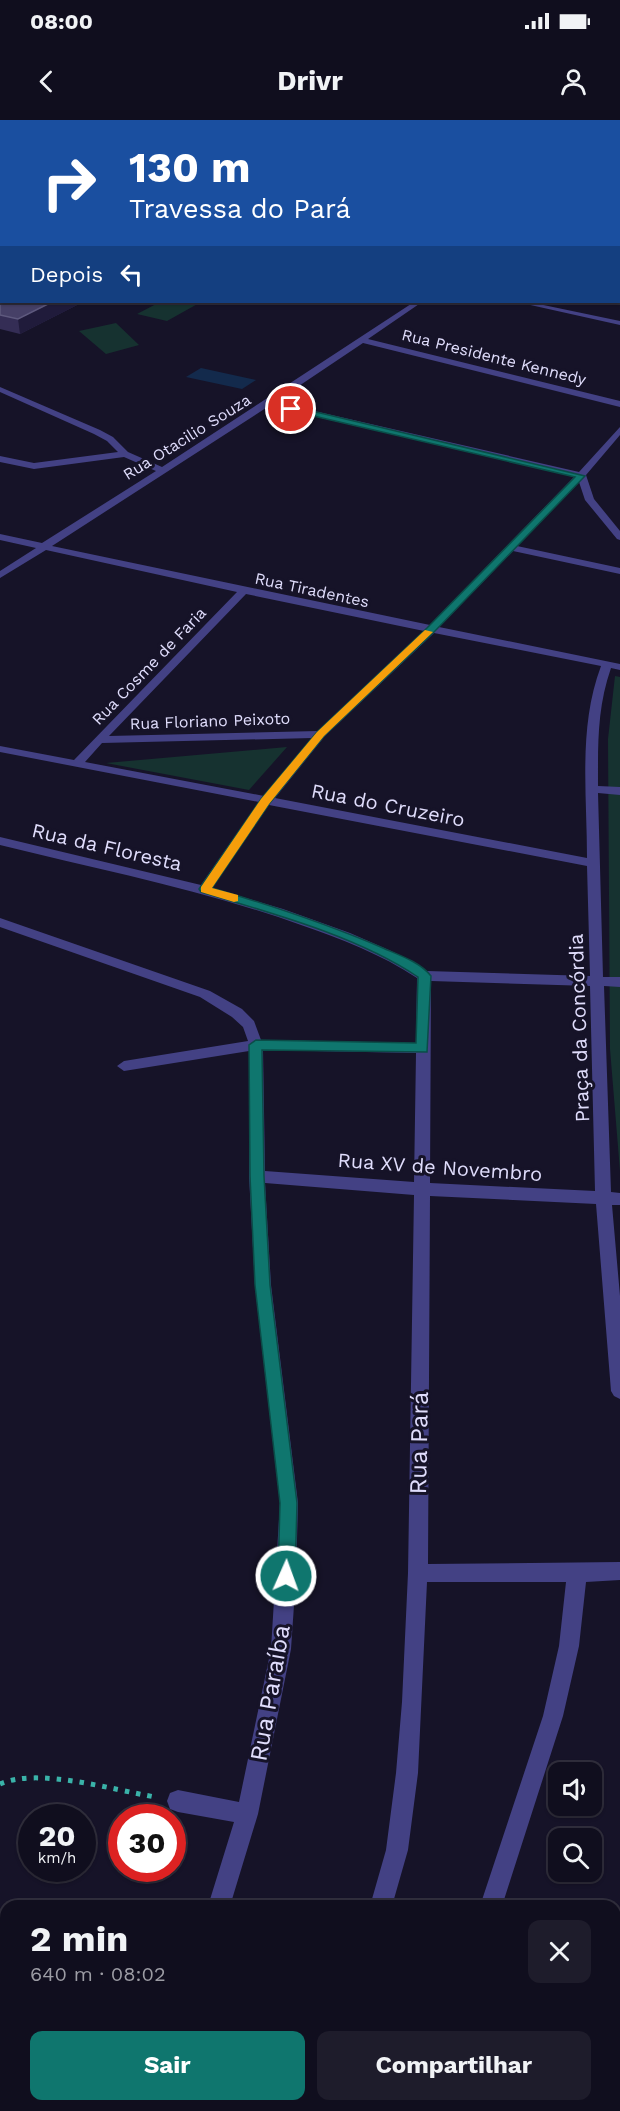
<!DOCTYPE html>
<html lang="pt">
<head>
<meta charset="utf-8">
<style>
  :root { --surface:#100e1e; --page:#1e1c2b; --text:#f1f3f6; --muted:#9c9ca4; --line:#302e3c; --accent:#0f766e }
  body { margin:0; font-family:"Work Sans",sans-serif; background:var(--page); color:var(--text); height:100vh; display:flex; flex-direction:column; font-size:22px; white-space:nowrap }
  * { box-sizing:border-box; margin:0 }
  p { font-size:20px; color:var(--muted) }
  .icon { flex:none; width:33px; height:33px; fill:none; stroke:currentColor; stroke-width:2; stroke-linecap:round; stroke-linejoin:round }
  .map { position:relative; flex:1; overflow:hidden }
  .side { position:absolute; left:0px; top:1780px; width:621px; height:212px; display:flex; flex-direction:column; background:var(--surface); border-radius:18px 18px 0 0; box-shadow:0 2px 4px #0004,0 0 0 2px var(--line) }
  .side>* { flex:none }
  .top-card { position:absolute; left:0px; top:0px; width:621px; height:183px; box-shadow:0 2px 4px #0004,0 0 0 2px var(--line); background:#1a4fa0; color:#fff; overflow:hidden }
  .controls { position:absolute; left:548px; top:1642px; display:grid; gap:12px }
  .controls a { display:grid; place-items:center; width:54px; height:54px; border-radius:12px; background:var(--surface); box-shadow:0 2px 4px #0004,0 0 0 2px var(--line); font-size:30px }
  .speed { position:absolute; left:18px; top:1684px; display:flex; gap:12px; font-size:30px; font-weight:700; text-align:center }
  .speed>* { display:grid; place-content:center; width:78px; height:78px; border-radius:50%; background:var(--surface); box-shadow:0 2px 4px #0004,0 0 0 2px var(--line); line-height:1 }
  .speed small { font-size:15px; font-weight:400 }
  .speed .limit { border:9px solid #d22; background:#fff; color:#111 }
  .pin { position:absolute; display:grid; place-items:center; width:51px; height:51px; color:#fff; margin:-26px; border:3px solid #fff; border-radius:50%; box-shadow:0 2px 6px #0007 }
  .me { position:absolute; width:66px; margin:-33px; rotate:2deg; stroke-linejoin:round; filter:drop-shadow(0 0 4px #0008) }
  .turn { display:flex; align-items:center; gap:21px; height:126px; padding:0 30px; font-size:27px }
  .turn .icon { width:78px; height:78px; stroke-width:2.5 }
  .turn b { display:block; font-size:42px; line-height:51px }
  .then { display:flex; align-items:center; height:57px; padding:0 30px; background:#0003; gap:12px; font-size:22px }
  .round { display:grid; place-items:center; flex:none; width:63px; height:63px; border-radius:12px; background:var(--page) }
  .summary { display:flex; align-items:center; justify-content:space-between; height:102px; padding:0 30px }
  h1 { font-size:36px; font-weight:700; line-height:45px }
  .button { display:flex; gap:12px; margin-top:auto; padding:12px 30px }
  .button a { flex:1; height:69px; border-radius:12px; background:var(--accent); color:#fff; font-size:24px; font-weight:700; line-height:69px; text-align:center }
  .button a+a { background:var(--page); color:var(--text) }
  .status { display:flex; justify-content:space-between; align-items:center; height:42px; padding:0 30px; background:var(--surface); direction:ltr }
  .status svg { height:16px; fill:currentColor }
  header { display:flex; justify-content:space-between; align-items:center; height:78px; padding:0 30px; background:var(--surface); font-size:27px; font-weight:700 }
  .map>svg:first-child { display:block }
</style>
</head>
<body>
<div class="status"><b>08:00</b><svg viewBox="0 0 49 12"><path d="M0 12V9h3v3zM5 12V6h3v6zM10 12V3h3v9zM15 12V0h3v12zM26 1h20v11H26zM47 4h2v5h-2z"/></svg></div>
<header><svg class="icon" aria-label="back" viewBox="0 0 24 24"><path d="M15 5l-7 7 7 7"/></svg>Drivr<svg class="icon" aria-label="person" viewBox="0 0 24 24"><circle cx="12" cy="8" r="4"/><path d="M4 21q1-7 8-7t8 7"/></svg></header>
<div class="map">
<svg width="620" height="1991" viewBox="0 0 620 1991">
  <rect width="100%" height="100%" fill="#161328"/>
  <path fill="#163230" d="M160 182H201L167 201 137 194Z
    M116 203 139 225 106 234 79 211Z
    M615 556 620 557V1051L610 929 608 619Z
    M287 627 249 670 106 643Z"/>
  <path fill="#132a4c" d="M201 248 256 260 242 269 186 257Z"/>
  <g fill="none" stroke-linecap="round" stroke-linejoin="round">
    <path stroke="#3ab3a9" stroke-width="5" stroke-dasharray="4.5 7" stroke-linecap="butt" d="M0 1664C37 1647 114 1670 155 1677"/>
    <path fill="#434184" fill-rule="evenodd" d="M0 0 5 2 0 3Z
      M183 0H190L180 2Z
      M432 0H439L430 2Z
      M512 0H519L510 2Z
      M0 67H2V71H0Z
      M0 163H2L0 168Z
      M414 182H422L368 219 620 281V287L363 223 275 282 579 352 620 307V315L586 355 594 379 620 411V420L617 419 585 380 579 362 517 426 620 448V454L513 431 439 507 620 544V550L611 548C597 588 598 625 598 666L620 667V675L598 673 603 857H620V867L604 866 611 1072 620 1073V1085H612L620 1176V1279L614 1276 611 1271 596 1084 430 1076 428 1444 620 1442V1460L586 1462 579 1526 563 1596 502 1786H480L543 1596 559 1526 566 1462H427L418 1653 408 1730 392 1786H370L386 1730 396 1653 402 1582 408 1453 414 1075 265 1063 271 1165 298 1383 296 1456 291 1529 258 1694 230 1786H208L234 1702 178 1692 170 1689 167 1681 170 1673 178 1670 239 1682 271 1529 280 1383 255 1165 249 1056V931L124 951 117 946 124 941 248 921 243 907 232 897 200 877 0 807V798L210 871 242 889 254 901 261 920 416 923 417 858C381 834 341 819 301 805 203 770 101 750 0 725V717L201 765 259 682 0 632V626L74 640 237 472 46 430 0 458V451L36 428 0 420V414L42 423 156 351 124 337 34 349 0 342V336L34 343 118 332 107 321 94 314 0 272V267L100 310 113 317 128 332 162 347ZM269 286 575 356 430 505 52 426ZM246 474 424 511 318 611 109 616ZM434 513 601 546C578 607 587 674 587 738L275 678 325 616ZM312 618 264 676 85 642 102 623ZM269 685 587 746 590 856 427 851 391 831 350 813 283 789 212 768ZM431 861 590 866 595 1071 430 1063ZM263 930 416 933 414 1062 265 1051Z
      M517 182H529L620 201V205Z
      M109 1986H134L132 1991H107Z
      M282 1986H307L305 1991H280Z"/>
  </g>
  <path fill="#342d55" d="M0 172 2 182H83L20 214 0 209Z"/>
  <path fill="#201b3b" d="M52 182H83L20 214 18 199Z"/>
  <path fill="#464067" stroke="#5e597e" stroke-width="1.5" d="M2 171V182H52L18 199 0 195V172Z"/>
  <path fill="#0f766e" stroke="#0a4d48" stroke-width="1.5" d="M291 286 585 356 434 512 324 616 269 684 212 768C270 785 327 804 383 828 399 835 420 842 431 856L427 932 262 930 264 1056 270 1165 297 1383 295 1456 293 1463 286 1465 280 1463 278 1456 280 1383 255 1165 250 1056 249 925 256 920 416 923 418 857C357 816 271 793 201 772L199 769 261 679 317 612 427 508 575 357 288 290 287 289Z"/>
  <path fill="#f59e0b" d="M425 510 433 512 324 616 269 684 212 768 238 775V781L234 782 201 772V767L261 679 317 612Z"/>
  <g text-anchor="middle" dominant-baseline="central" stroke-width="6" stroke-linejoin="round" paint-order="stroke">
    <g font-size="16" fill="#e0ddfc" stroke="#161328">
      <text transform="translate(494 237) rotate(14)">Rua Presidente Kennedy</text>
      <text transform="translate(187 317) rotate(-32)">Rua Otacilio Souza</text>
      <text transform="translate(312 470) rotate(12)">Rua Tiradentes</text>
      <text transform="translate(149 546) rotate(-46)">Rua Cosme de Faria</text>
      <text transform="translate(210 601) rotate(-2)">Rua Floriano Peixoto</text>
    </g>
    <g font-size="20" fill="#e0ddfc" stroke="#161328">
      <text transform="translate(388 685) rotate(11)">Rua do Cruzeiro</text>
      <text transform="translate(107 727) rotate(13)">Rua da Floresta</text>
      <text transform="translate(579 908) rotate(-92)">Praça da Concórdia</text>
      <text transform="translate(440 1047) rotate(4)">Rua XV de Novembro</text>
    </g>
    <g font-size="24" fill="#e0ddfc" stroke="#161328">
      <text transform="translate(419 1323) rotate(-89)">Rua Pará</text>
      <text transform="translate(270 1573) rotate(-80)">Rua Paraíba</text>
    </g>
  </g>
</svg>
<div class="controls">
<a><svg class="icon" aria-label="sound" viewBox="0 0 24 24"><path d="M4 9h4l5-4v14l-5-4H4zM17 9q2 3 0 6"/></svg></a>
<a><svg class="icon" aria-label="search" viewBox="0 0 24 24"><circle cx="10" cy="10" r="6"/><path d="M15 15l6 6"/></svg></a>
</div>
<div class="speed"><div>20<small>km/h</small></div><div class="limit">30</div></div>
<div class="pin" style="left:291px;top:289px;background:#d93025"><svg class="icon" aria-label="arrive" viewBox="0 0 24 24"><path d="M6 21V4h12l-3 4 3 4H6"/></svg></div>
<svg class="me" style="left:286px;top:1456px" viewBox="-20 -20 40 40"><circle r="17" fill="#0f766e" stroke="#fff" stroke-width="3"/><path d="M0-11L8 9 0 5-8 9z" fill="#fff"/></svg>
<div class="top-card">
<div class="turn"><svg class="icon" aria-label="right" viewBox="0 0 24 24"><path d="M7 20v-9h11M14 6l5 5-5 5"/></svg><div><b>130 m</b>Travessa do Pará</div></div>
<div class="then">Depois<svg class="icon" aria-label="left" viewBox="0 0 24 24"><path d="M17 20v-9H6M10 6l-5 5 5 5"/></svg></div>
</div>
<section class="side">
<div class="summary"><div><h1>2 min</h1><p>640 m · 08:02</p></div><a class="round"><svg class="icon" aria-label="close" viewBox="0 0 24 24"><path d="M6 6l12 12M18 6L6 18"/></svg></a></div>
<div class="button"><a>Sair</a><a>Compartilhar</a></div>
</section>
</div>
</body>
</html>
